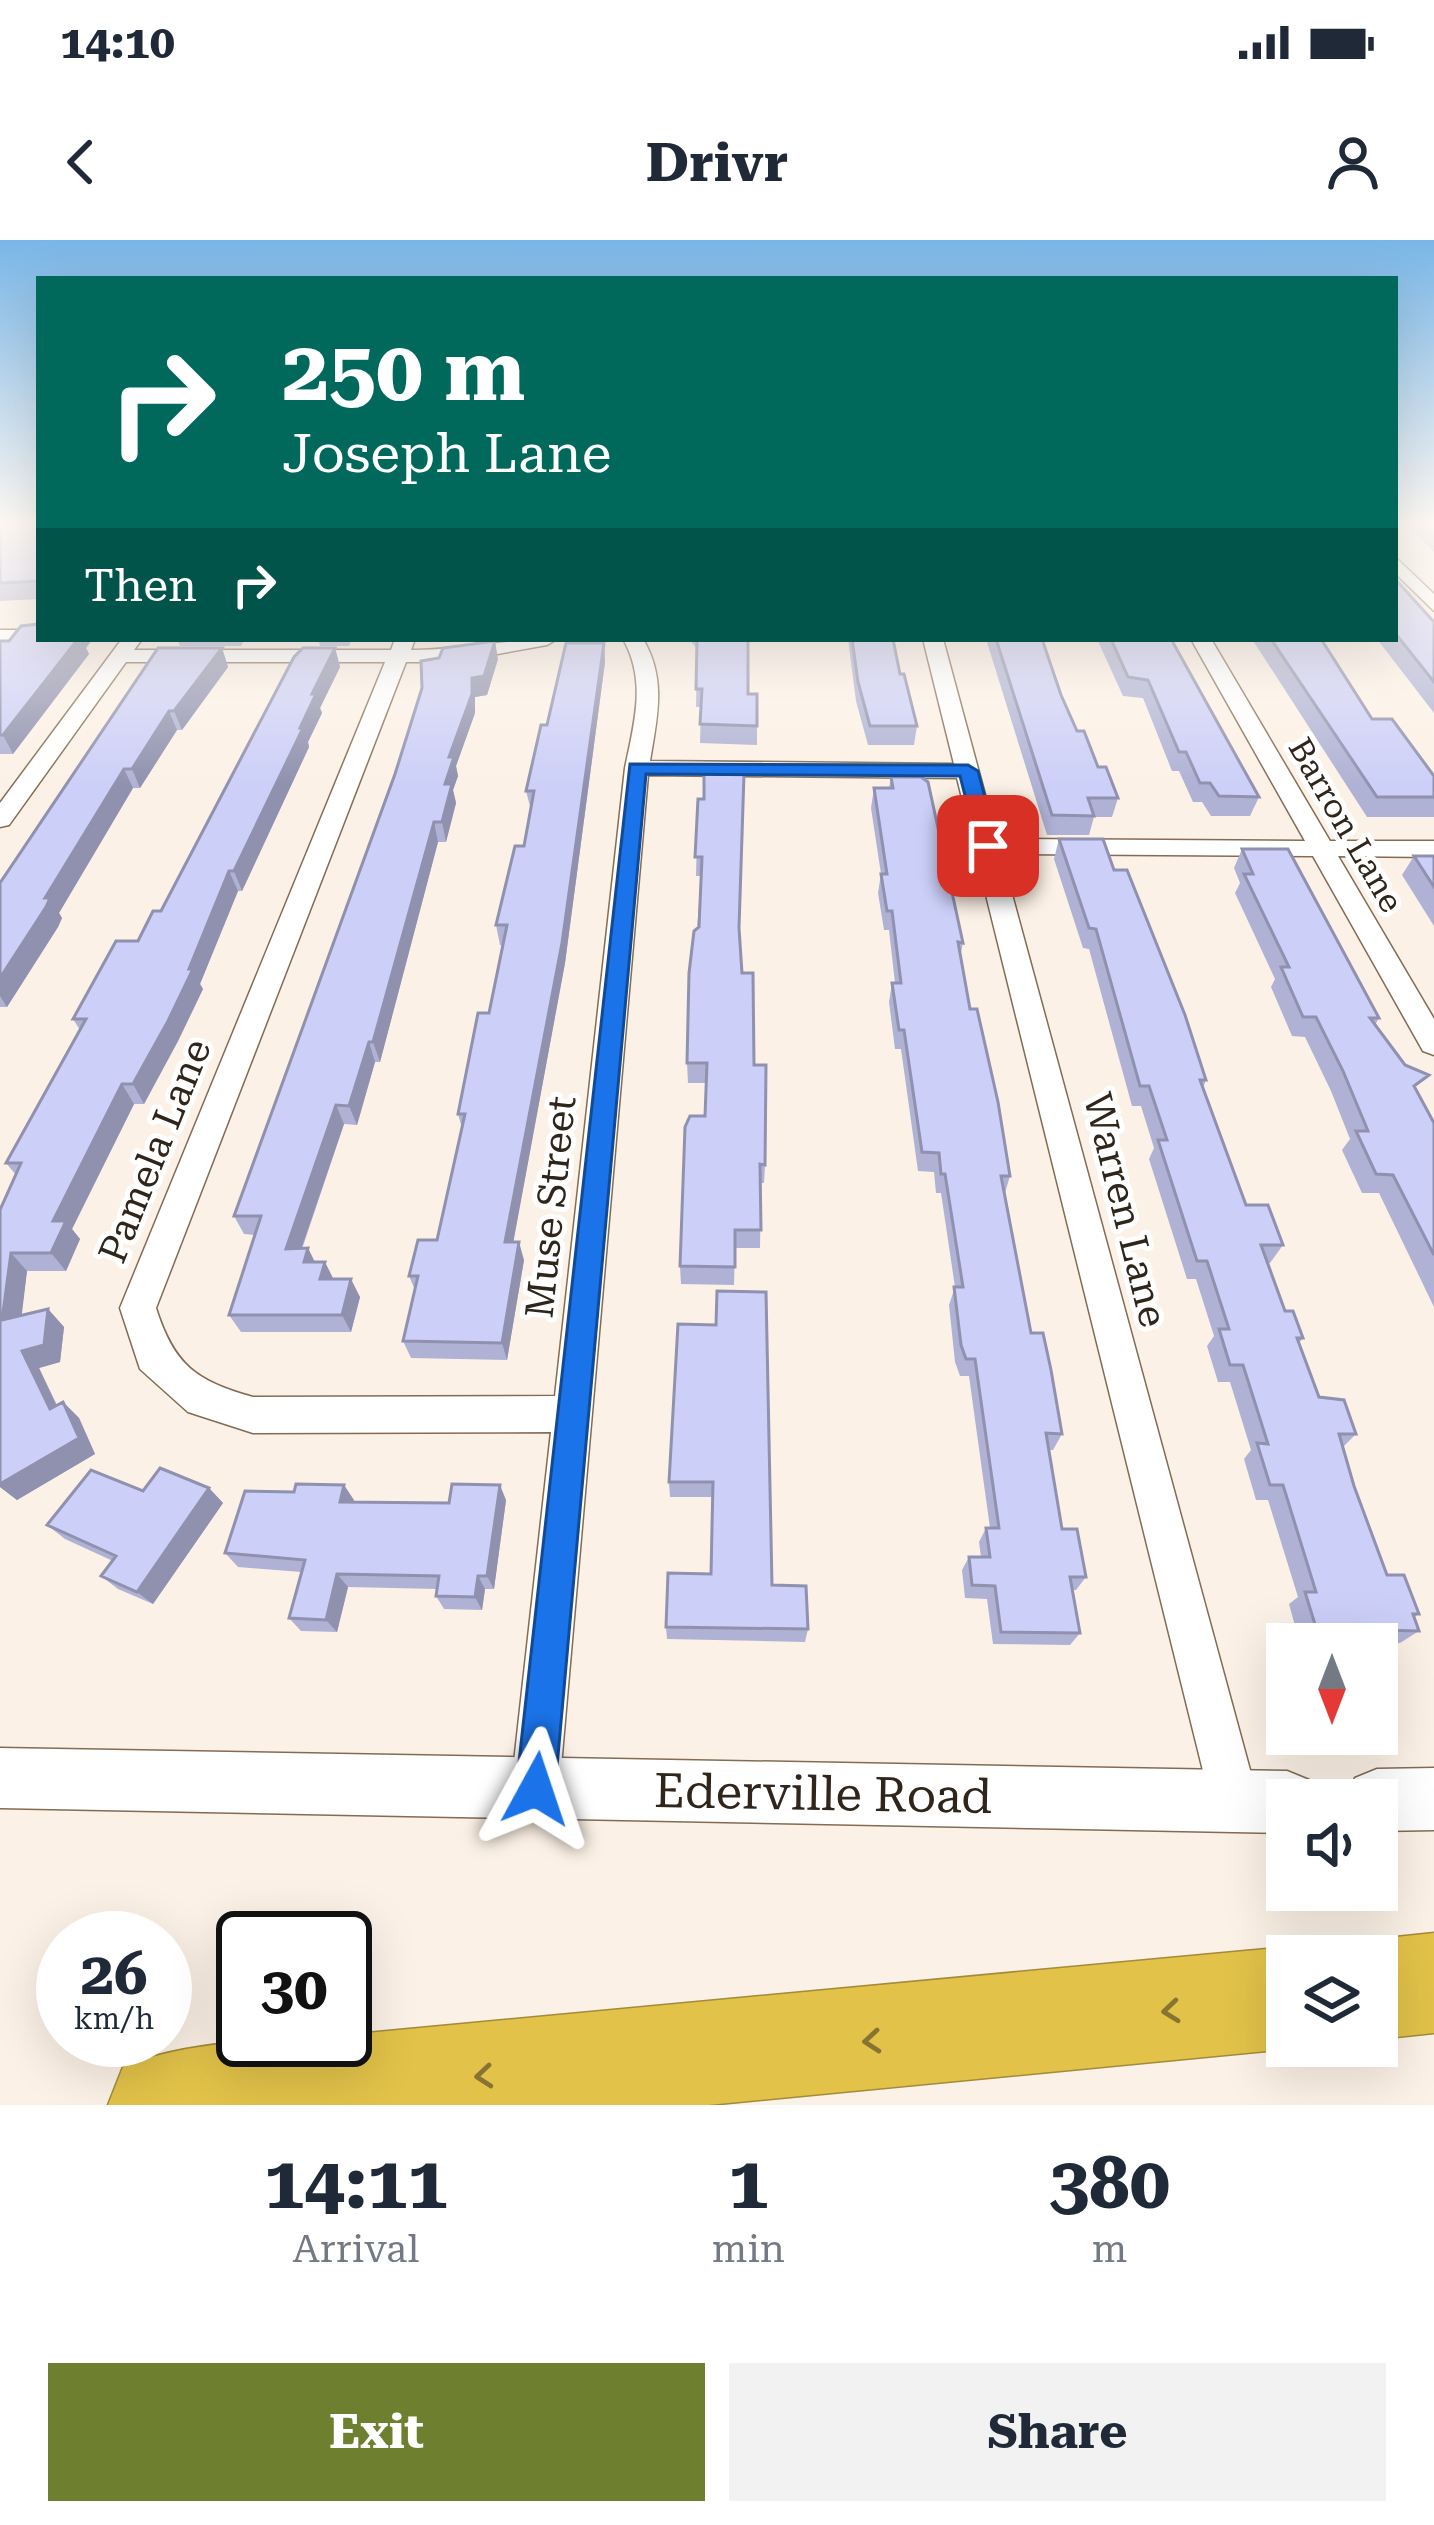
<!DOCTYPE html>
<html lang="en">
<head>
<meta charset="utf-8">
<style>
  :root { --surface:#fff; --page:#f2f2f3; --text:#1f2937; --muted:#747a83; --accent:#6e802f }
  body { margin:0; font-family:"Roboto Serif",serif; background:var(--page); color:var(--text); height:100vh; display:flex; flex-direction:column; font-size:45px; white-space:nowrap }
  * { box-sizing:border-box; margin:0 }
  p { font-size:39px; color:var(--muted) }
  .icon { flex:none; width:66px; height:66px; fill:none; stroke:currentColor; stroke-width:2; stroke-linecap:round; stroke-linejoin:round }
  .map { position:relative; height:1865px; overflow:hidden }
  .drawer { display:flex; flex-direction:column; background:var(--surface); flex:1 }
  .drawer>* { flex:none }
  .guide { position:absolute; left:36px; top:36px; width:1362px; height:366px; border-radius:0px; box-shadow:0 12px 48px #0002; background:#00695c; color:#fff; overflow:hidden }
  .needle { width:78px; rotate:180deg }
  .tools { position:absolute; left:1266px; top:1383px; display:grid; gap:24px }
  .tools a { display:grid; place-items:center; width:132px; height:132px; border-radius:0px; background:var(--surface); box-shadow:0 12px 48px #0002; font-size:60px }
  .speed { position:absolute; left:36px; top:1671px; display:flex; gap:24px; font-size:60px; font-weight:700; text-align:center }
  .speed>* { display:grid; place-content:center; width:156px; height:156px; border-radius:50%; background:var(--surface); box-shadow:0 12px 48px #0002; line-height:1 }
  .speed small { font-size:30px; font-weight:400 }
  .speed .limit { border:6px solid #111; border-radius:18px; background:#fff; color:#111 }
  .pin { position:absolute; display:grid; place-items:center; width:102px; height:102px; color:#fff; margin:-51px; border-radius:24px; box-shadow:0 6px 18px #0006 }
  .me { position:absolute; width:132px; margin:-66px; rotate:5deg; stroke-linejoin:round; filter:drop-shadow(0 0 9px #0008) }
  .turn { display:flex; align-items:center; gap:42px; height:252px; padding:0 48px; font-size:54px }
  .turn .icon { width:156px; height:156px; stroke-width:2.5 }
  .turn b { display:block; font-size:84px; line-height:102px }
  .then { display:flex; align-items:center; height:114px; padding:0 48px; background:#0003; gap:24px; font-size:45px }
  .eta { display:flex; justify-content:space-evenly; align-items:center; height:204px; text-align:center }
  .eta b { font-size:72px; font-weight:700; line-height:84px }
  .button { display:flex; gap:24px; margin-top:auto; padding:24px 48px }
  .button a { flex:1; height:138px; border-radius:0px; background:var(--accent); color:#fff; font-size:48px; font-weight:700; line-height:138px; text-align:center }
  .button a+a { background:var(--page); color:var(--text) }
  .status { display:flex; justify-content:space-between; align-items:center; height:84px; padding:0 60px; background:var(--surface); direction:ltr }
  .status svg { height:33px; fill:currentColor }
  header { display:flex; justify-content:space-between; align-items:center; height:156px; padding:0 48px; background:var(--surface); font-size:54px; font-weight:700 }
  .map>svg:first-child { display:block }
</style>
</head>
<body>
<div class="status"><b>14:10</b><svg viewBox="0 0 49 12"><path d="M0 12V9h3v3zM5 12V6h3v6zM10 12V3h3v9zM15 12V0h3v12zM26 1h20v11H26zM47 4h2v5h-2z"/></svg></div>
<header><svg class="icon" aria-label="back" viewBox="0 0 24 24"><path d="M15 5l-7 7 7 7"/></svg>Drivr<svg class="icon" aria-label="person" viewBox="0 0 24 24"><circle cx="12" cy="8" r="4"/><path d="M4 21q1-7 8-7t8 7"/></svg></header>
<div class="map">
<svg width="1434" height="1865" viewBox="0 0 1434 1865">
  <rect width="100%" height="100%" fill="#fcf1e6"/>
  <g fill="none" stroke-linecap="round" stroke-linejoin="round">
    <defs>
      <path id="minor" d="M1395 317 1434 354V371L1395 333Z
        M0 390H39V399H47L0 402Z
        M122 399H142L134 410H391L395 399H415L411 410C460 410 508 399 557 399L547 405 453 422H406L156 1068C174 1125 196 1141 253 1157L555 1156 625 528C634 483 647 441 623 399H643C667 439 657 478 650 521L954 524 923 399H943L997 599 1305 601 1191 399H1211L1330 601H1434V617L1338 616 1434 779V815L1423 811 1313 616 1001 614 1259 1563 1252 1580 1235 1587 1218 1580 1211 1563 957 538 648 535 559 1549 552 1566 535 1573 518 1566 511 1549 551 1192 253 1193 188 1172 140 1129 120 1068 385 422H126L9 585 0 587V563Z"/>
      <path id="tertiary" d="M0 1508 1287 1531 1309 1540 1317 1560H1287V1593L0 1568Z
        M1434 1528V1590L1377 1591V1560H1346L1355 1538 1377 1529Z"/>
      <path id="motorway" d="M1434 1693V1793L1377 1799V1716L1341 1713 1377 1699Z
        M1287 1707 1308 1716H1287V1806H1294L1287 1809 708 1865H108L123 1827C191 1799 272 1800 345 1800V1795Z"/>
    </defs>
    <use href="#minor" stroke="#836c53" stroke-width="3"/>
    <use href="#tertiary" stroke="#836c53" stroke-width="3"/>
    <use href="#motorway" stroke="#a38b39" stroke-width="3"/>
    <use href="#minor" fill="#fff" fill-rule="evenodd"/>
    <use href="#tertiary" fill="#fff" fill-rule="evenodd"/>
    <use href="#motorway" fill="#e2c249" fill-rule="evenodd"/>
  </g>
  <path fill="#afb2d5" d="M0 285H39V359L0 361Z
    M1408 285H1434V312Z
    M1395 339 1434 382V473L1377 399H1395Z
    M177 399H245L241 406H180Z
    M318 399H352L349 406H320Z
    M689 399H748V454H757V505L700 503 701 467H696L697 409Z
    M848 399H893L900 434 917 486 914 505H868L856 461Z
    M986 399H1042L1061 455 1077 491 1118 558 1112 577H1094L1089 595H1047Z
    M1097 399H1171L1259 557 1250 576H1211L1202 562H1193L1179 531H1172L1143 458 1123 456Z
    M1252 399H1321L1372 479 1434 536V577H1367Z
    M0 401 86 408 89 414 13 514H0Z
    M604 403 605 422 565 723 513 1002 524 1020 507 1120 411 1118 403 1101 415 1050 409 1036 437 1000 462 888 458 874 489 773 503 705H500L496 685 524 606 531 570 526 551 547 485Z
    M222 408 228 427 182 490H177L140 548H133L59 673 62 678 58 687 7 767H0V643Z
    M335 408 340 427 320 468 322 473 308 502 309 507 242 651H238L200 744 203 749 178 801 144 864H134L72 989 80 999 66 1031H27L21 1076 48 1069 64 1087 60 1122 39 1128 57 1165 63 1162 79 1178 95 1214 17 1260 0 1247 16 935 6 923 80 790 73 779 161 671Z
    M498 419 487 455 475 457V473L456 526 458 536 453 550 456 563 446 602H438L380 822H375L357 885 344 884 302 1009 308 1008 315 1022 334 1039 360 1057 351 1092H241L229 1075 255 995 244 994 234 976 395 534 422 448Z
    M891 537 963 703 960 717 970 769 1010 936 1005 953 1031 1093 1062 1194 1053 1210H1048L1062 1289 1086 1337 1076 1350H1072L1080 1393 1070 1405 993 1404 987 1359 965 1358 962 1330 969 1317H981L979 1302 986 1288H990L969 1136H960L955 1122 949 1065 955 1047 941 953H936L934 932 918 931 901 809H895L889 762 892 743H895L889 690H884L878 653 881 634 871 568 874 548H889Z
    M698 559 739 690 742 733 765 925 764 943H761L760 1008H735L734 1045 681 1044 680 1026 705 876 706 843H688L687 823 701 636H696Z
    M1059 599 1114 630 1206 840 1203 848 1246 965 1283 1005 1270 1023H1268L1285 1071 1303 1098 1299 1103 1319 1157 1356 1194 1343 1207 1354 1246 1387 1335 1419 1374 1414 1377 1419 1391 1400 1403H1386L1388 1410 1377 1417V1404H1300L1289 1364 1298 1357 1268 1260H1256L1244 1219 1251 1210 1230 1142H1218L1207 1106 1214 1096 1196 1039H1187L1149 919 1154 908 1141 866H1132L1089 709 1083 708 1054 619Z
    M1242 609 1379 778 1375 785 1417 851 1434 883V1067L1379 953H1362L1342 910 1350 899 1331 851 1305 797 1292 796 1271 747 1275 739 1235 653 1240 643 1234 628Z
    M1414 616H1434V686L1402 635Z
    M678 1084 772 1345 808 1389 805 1402 667 1399 666 1387 711 1334 713 1257H670L669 1242Z
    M344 1245 354 1262 449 1263 506 1260 494 1349H485L482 1370 444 1369 436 1356 437 1349 348 1347 337 1392 301 1391 289 1378 301 1332 238 1327 225 1313 294 1252Z
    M209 1248 223 1263 153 1364 118 1349 101 1336 113 1321 65 1299 47 1285 143 1251Z"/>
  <path fill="#8f91ae" d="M75 399H93L86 408 89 414 13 514 3 495Z
    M495 401 498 419 487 455 475 457V473L456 526 458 536 453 550 456 563 446 602 442 582 449 517 472 438Z
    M604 403 605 422 565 723 510 1020 505 1002Z
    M222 408 228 427 182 490 174 471Z
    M335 408 340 427 320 468 322 473 308 502 309 507 242 651 234 631Z
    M169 471 177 490 140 548 132 529Z
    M124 529 133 548 59 673 62 678 58 687 7 767 0 756V738L45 658Z
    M434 582 438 602 380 822 373 802Z
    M229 631 238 651 200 744 203 749 178 801 144 864 133 844 189 729Z
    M369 802 375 822 357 885 349 866Z
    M122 844 134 864 72 989 80 999 66 1031 51 1013 53 981Z
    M336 865 344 884 295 1027 286 1009Z
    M519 1002 524 1020 507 1120 502 1103Z
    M308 1008 317 1027 304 1022Z
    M11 1013 27 1031 19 1098 2 1080Z
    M325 1022 334 1040 320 1039Z
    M351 1039 360 1057 351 1092 342 1075Z
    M48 1069 64 1087 60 1122 39 1128 66 1186 50 1169 22 1111Z
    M63 1162 79 1178 95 1214 17 1260 0 1247V1244Z
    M344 1245 354 1260 350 1277 340 1262Z
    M500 1245 506 1260 494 1349 487 1336Z
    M209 1248 223 1263 153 1364 137 1352Z
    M337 1334 348 1347 337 1392 326 1380Z
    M478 1336 485 1349 482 1370 475 1357Z"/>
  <path fill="#cccff8" stroke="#8f91ae" stroke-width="3" d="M0 285H39V341L0 343Z
    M1395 339 1434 382V442L1395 393Z
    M39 384V399H78L3 495H0V401H9L21 386Z
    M697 399H748V454H757V486L700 484 702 449H696Z
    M852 399H893L900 434H904L917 486H870L858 442Z
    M996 399H1042L1061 455 1077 491H1084L1098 527H1106L1118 558H1088L1094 576 1052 575Z
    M1111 399H1171L1259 557 1219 556 1210 543H1200L1186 512H1179L1148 440 1128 437Z
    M1271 399H1321L1372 479H1392L1434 536V557H1377Z
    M495 401 484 436 472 438V454L449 517H454L445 544H452L442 582H434L373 802H369L349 866 336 865 286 1009 308 1008 304 1022H325L320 1039H351L342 1075H229L261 976H234L395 534 422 448 421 421 439 418 443 408Z
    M566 403H604L562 703 505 1002H519L502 1103 403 1101 418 1036H409L418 1000H437L465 874H458L478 773H489L507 685H496L515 606H524L534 551H526L541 485H547Z
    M158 408H222L174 471H169L132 529H124L45 658H50L46 667 0 738V643Z
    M303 408H335L312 454H316L300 488H303L234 631H229L189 729H193L168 781 133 844H122L53 981H66L51 1013H11L2 1080 48 1069 44 1105 22 1111 50 1169 63 1162 79 1198 0 1244V970L21 923H6L86 779H73L116 701H138L153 671H161L294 417Z
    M704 534H744L739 688 742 733H753L754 825H766L765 925 760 924 761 990H735V1027L680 1026 685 887 690 876H705L707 823H687L689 733 694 691 699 687 702 617H695L698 559H704Z
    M891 537H921L928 542 963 703 958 702 970 769H977L998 862 1010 936H1001L1031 1093H1043L1051 1130 1062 1194 1046 1193 1062 1289H1077L1086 1337H1070L1080 1393 1001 1392 995 1346 972 1345 969 1317H990L986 1288H999L975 1119H966L961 1105 954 1047H963L945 934H941L939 913 922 912 904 790H899L892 743H901L892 671H887L881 634H887L874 548H893Z
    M1059 599H1103L1114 630H1127L1185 775 1206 840H1200L1246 965H1268L1283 1005H1261L1285 1071H1293L1303 1098H1297L1319 1157 1344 1160 1356 1194H1339L1354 1246 1387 1335H1404L1419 1374H1413L1419 1391 1382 1390 1388 1410H1377V1404H1321L1305 1352H1316L1283 1245H1270L1257 1203 1268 1204 1243 1125H1230L1219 1089H1229L1207 1021H1197L1158 900H1167L1149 846H1140L1096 689 1089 688Z
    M1242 609H1288L1379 778H1370L1405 825 1429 835 1414 846 1434 883V1015L1393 935 1376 934 1356 891H1368L1343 831 1316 777H1303L1281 727H1289L1244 634H1253Z
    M1414 616H1434V647Z
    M717 1051 766 1052 772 1345 806 1346 808 1389 666 1387 668 1333 711 1334 713 1242H669L678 1084 716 1085Z
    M160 1228 209 1248 137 1352 101 1336 116 1316 47 1285 91 1230 143 1251Z
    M296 1244 344 1245 340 1262 449 1263 452 1244 500 1245 487 1336H478L475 1357 436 1356 439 1336 337 1334 326 1380 289 1378 305 1320 225 1313 245 1251 294 1252Z"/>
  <defs><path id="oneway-chevron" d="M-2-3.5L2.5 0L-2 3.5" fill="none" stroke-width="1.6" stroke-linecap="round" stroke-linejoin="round" transform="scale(3)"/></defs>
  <g stroke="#887432">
    <use href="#oneway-chevron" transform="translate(1171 1771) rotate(174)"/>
    <use href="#oneway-chevron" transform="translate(872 1801) rotate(175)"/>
    <use href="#oneway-chevron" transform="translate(484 1836) rotate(175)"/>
  </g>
  <linearGradient id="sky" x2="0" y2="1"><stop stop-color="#79b6e7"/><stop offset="0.52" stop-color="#fef9f4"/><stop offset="1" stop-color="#fef9f4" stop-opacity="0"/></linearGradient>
  <rect width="1434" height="546" fill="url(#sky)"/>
  <path fill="#1a73e8" stroke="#114b97" stroke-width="3" d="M630 524 968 525 978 531 998 606 988 613 978 606 960 536 646 534 555 1549 550 1563 536 1568 521 1563 516 1549Z"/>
  <g text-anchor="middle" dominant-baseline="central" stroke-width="10" stroke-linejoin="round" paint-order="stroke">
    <g font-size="33" fill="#2f251b" stroke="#fff">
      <text transform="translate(1346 585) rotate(60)">Barron Lane</text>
    </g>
    <g font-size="39" fill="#2f251b" stroke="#fff">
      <text transform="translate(155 911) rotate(-68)">Pamela Lane</text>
      <text transform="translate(551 967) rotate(-84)">Muse Street</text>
      <text transform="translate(1125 970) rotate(76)">Warren Lane</text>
    </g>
    <g font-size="48" fill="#2f251b" stroke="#fff">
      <text transform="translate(823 1554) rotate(1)">Ederville Road</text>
    </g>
  </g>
</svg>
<div class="tools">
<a><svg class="needle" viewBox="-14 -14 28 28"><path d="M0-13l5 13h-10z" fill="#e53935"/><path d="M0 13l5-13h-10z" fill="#747a83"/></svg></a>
<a><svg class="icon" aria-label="sound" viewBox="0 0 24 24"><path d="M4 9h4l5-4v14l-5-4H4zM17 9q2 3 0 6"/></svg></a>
<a><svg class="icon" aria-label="layers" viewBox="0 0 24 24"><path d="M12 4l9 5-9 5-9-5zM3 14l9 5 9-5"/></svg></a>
</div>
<div class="speed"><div>26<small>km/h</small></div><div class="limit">30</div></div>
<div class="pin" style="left:988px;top:606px;background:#d93025"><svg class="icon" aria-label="arrive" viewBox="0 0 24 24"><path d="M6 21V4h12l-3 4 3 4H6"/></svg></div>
<svg class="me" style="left:536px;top:1549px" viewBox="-20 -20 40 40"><path d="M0-17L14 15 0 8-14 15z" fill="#1a73e8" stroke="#fff" stroke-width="4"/></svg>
<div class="guide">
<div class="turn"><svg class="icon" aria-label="right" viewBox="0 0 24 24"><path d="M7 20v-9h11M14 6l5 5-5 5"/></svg><div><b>250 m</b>Joseph Lane</div></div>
<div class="then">Then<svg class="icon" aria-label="right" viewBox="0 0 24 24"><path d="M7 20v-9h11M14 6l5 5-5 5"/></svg></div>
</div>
</div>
<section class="drawer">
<div class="eta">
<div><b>14:11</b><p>Arrival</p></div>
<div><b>1</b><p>min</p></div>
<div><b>380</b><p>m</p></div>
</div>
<div class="button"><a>Exit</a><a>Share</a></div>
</section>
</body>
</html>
